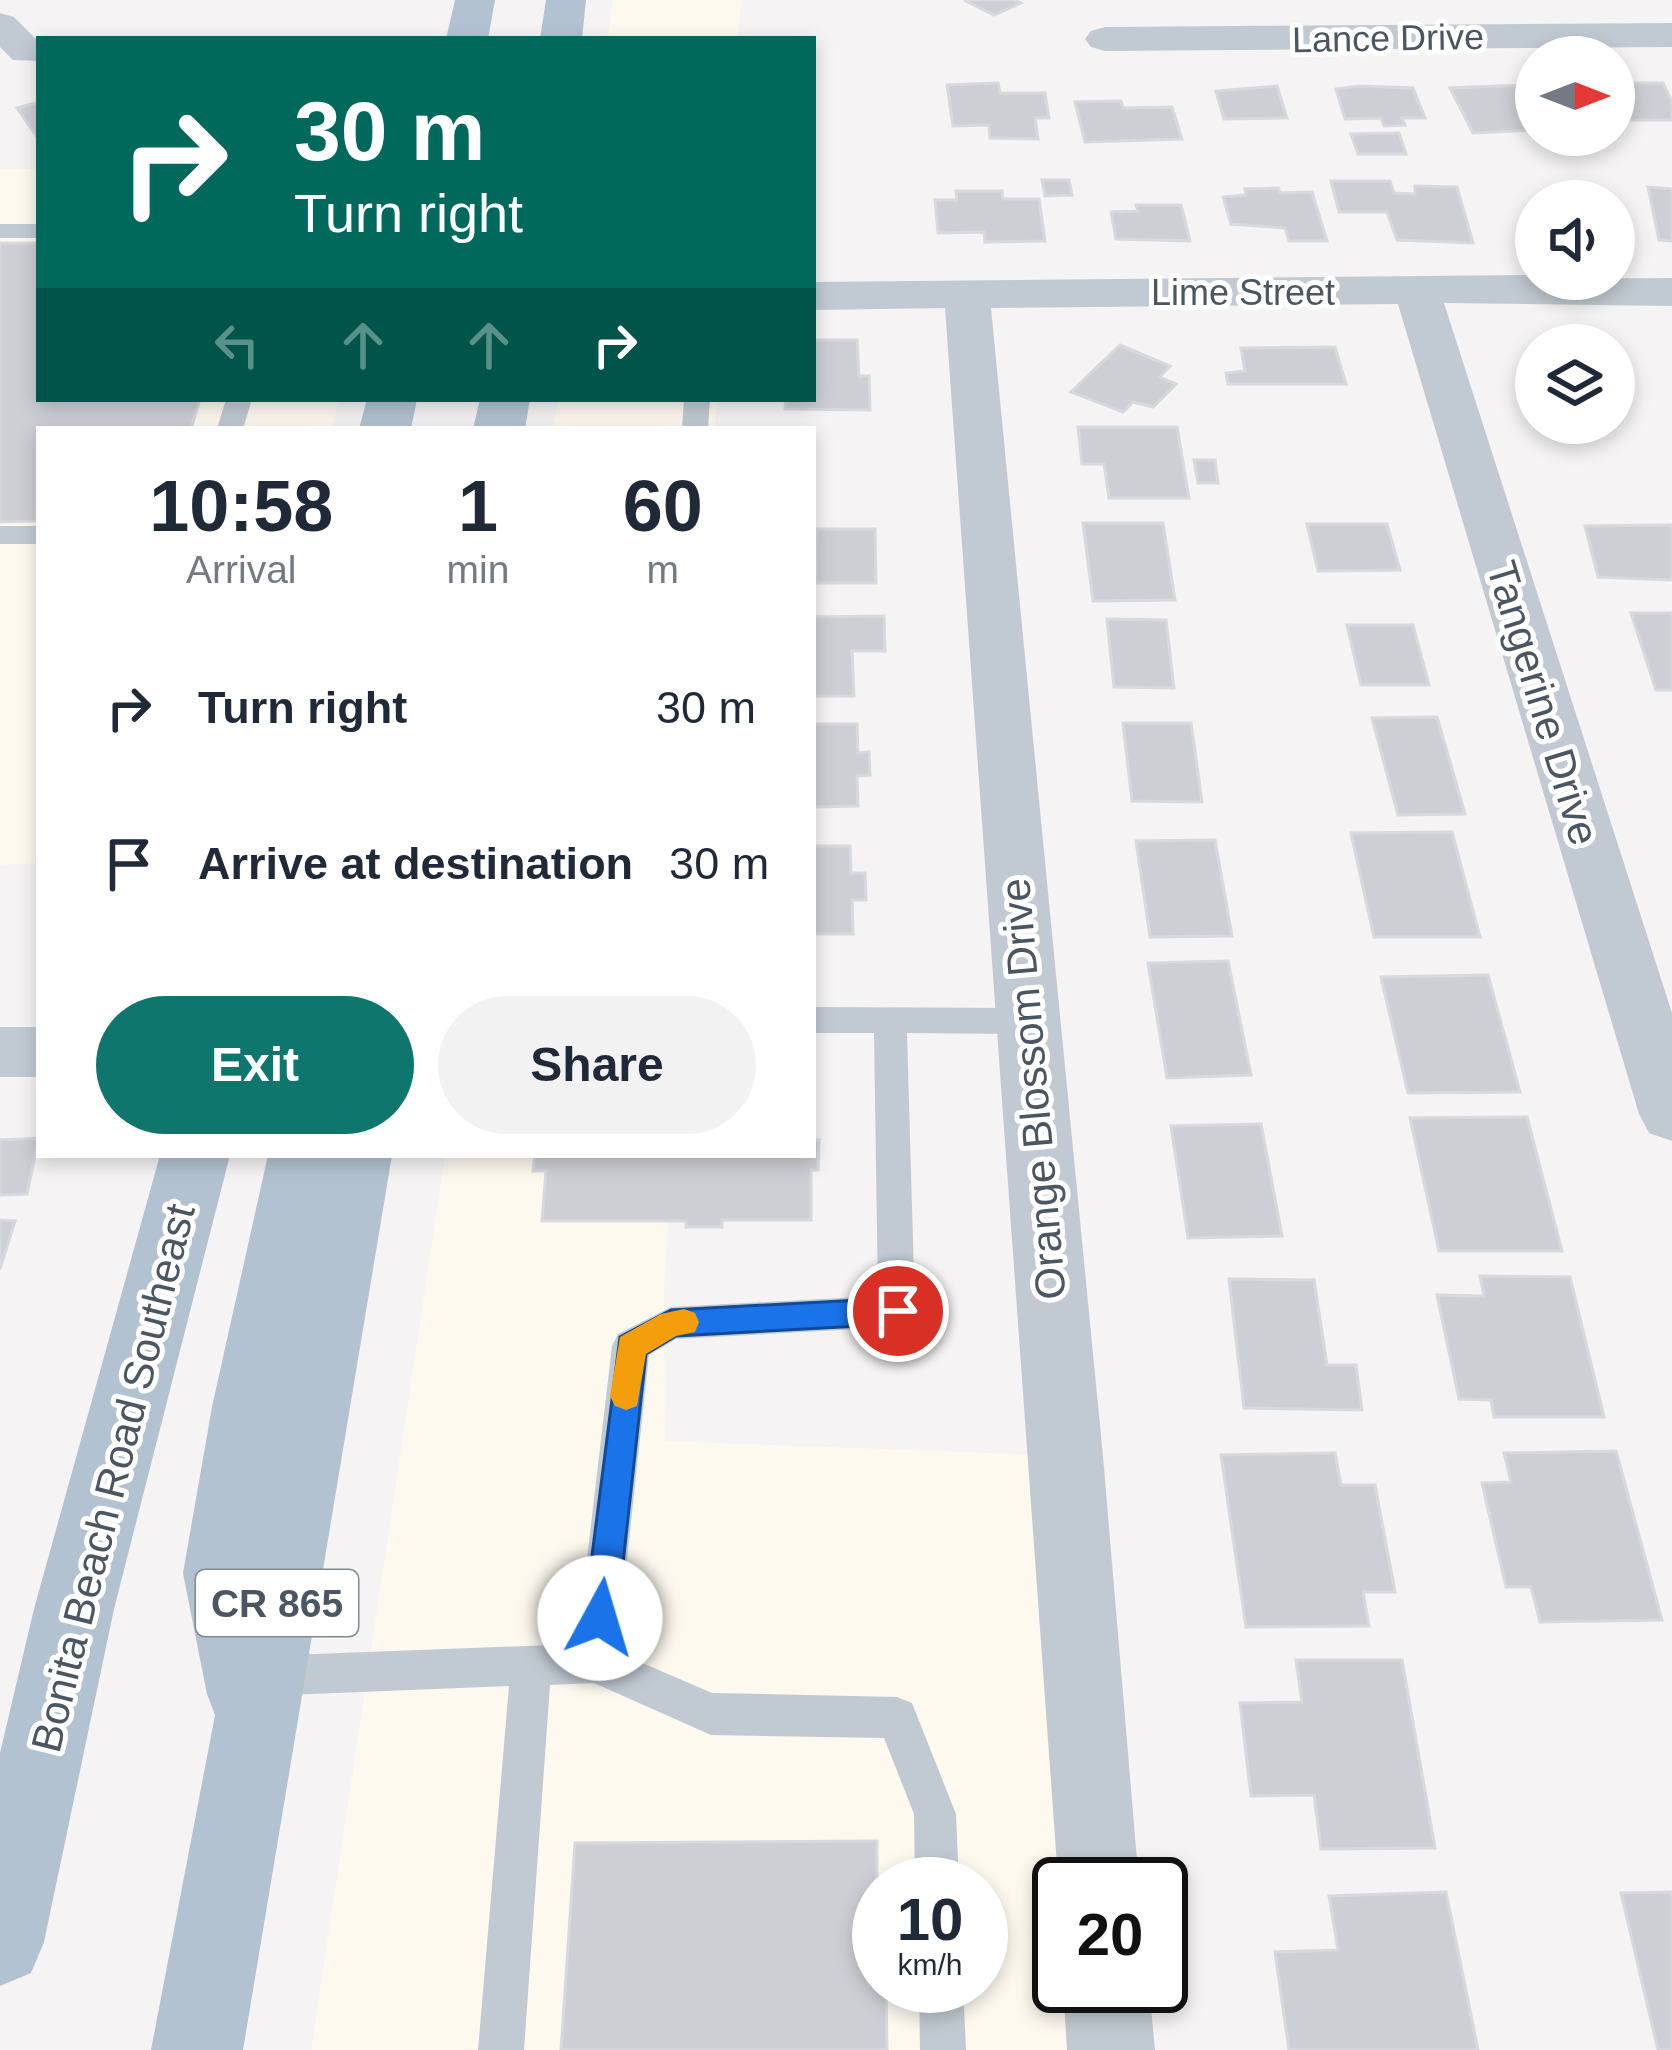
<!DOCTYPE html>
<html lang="en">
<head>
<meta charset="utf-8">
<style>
  :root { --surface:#fff; --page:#f2f2f3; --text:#1f2937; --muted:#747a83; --accent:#0f766e }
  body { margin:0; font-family:Helvetica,sans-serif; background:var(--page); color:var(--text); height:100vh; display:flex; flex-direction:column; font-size:45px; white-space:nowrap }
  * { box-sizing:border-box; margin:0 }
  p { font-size:39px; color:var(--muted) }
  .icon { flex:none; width:66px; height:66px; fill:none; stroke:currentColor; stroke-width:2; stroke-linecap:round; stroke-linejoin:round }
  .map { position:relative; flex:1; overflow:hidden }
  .panel { position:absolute; left:36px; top:426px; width:780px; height:732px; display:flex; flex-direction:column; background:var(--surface); border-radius:0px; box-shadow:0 6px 18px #0003 }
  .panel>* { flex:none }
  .hud { position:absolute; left:36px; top:36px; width:780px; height:366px; border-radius:0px; box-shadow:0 6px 18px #0003; background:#00695c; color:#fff; overflow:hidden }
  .needle { width:78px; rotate:90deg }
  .tools { position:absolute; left:1515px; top:36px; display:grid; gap:24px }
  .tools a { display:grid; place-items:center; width:120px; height:120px; border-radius:50%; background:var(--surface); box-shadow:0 6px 18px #0003; font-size:60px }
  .speed { position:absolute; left:852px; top:1857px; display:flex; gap:24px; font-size:60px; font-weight:700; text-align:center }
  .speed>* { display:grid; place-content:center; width:156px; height:156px; border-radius:50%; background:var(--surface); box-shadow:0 6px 18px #0003; line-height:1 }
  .speed small { font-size:30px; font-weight:400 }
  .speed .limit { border:6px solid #111; border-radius:18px; background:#fff; color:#111 }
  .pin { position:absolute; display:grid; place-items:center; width:102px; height:102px; color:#fff; margin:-51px; border:6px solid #fff; border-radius:50%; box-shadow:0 3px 12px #0007 }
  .me { position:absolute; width:132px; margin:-66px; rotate:6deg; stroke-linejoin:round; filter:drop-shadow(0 0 9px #0008) }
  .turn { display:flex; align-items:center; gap:42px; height:252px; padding:0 60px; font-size:54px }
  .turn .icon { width:156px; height:156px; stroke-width:2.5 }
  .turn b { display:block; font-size:84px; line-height:102px }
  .lanes { display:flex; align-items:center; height:114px; padding:0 60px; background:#0003; justify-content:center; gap:60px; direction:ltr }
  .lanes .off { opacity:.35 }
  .eta { display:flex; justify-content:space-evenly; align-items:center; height:204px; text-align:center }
  .eta b { font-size:72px; font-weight:600; line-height:84px }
  .action { display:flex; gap:24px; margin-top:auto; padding:24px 60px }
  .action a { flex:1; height:138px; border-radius:72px; background:var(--accent); color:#fff; font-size:48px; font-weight:600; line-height:138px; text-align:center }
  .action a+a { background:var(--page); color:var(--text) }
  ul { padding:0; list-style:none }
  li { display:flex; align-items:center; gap:36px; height:156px; padding:0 60px }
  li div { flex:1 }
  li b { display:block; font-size:45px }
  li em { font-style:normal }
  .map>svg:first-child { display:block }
</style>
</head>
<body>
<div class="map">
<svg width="1672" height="2050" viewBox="0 0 1672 2050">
  <rect width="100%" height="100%" fill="#f5f3f3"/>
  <path fill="#fdf9ef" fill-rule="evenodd" d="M613 0H741L738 39H607Z
    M0 169H39V399H339L332 429H39V863L0 865Z
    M558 399H717L715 429H553Z
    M445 1155H672L664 1291 665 1441 1074 1456 1059 1986H1117L1122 2050H311ZM879 1884H981V1986H879Z"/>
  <path fill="#cdcfd5" stroke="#d7d9de" stroke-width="3" d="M964 0H1015L1021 3 994 15Z
    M998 83 1000 93H1045L1049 118H1035L1038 139 990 138 989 125 953 126 947 85Z
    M1614 83H1663L1672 102V120H1614Z
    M1525 85 1536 104V130L1473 133 1450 88Z
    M1277 86 1287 118 1224 119 1216 91Z
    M1360 86 1413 88 1425 118H1402L1405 125 1384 126 1381 118 1345 119 1336 89Z
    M1121 101 1123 108 1172 107 1182 139 1085 142 1075 102Z
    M39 102V140L17 108Z
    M1399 133 1406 154H1358L1351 134Z
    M1042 180H1069L1072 195 1045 196Z
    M1331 181H1390L1394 193 1415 194V186L1457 187 1473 243 1397 240 1387 212H1339Z
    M1648 187 1672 189V241L1659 240Z
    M1278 188 1280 193 1312 192 1327 241H1289L1285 228 1231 224 1223 197 1246 195 1245 189Z
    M956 191H1002L1003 199H1039L1045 241 985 242 984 232 938 233 935 200H957Z
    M1136 205H1181L1190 241 1116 239 1111 212 1138 211Z
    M0 243H39V399H200L191 429H39V521L0 522Z
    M813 340H857L859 376H869L870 410 785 409 786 399H813Z
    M1120 345 1170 366 1160 377 1176 384 1153 407 1133 402 1123 412 1071 392Z
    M1335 347 1346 384H1228L1226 373 1245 371 1241 348Z
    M1078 427H1177L1189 498H1109L1104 464H1082Z
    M1194 460H1215L1218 483H1198Z
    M1083 523H1163L1175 600 1093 601Z
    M1307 524H1387L1400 570 1318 571Z
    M1672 525V580L1598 577 1585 526Z
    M817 529H875L876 583H816Z
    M1631 613H1672V690H1656Z
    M884 616 885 651H852L854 696H813V617Z
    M1107 619 1166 620 1174 688 1114 687Z
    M1347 625H1413L1429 685H1361Z
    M1437 717 1465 814 1398 815 1372 718Z
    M1123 723H1191L1202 802 1132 801Z
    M813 724H857L858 753 869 752 870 775 857 776 858 806 813 807Z
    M1452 832 1480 937H1374L1351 833Z
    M1215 840 1232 936 1150 937 1136 841Z
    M813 846H850L851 873H865L866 900H852L853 934H813Z
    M1228 961 1251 1075 1167 1078 1148 963Z
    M1488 975 1520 1092 1408 1093 1381 977Z
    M1527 1117 1562 1251H1439L1410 1118Z
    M1261 1124 1282 1236 1188 1238 1171 1126Z
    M39 1138 27 1194 0 1195V1140Z
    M813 1140H819L818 1170H811V1220H722V1227H686V1221H542L546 1171H533L535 1155H813Z
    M0 1220 15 1221 0 1269Z
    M1480 1276 1570 1277 1604 1417H1494L1491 1400 1459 1399 1437 1295 1484 1296Z
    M1229 1279 1314 1280 1327 1365H1356L1362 1410 1244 1408Z
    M1616 1451 1662 1620 1540 1622 1531 1587H1506L1482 1483 1511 1482 1504 1453Z
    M1335 1453 1341 1485H1375L1395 1592H1363L1369 1626 1246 1627 1221 1455Z
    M1296 1660H1402L1435 1848 1321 1849 1314 1795 1251 1796 1240 1703 1302 1702Z
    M877 1841V1878H937V1884H879V1986H886L887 2050H561L575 1843Z
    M1446 1892 1478 2050H1289L1275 1952 1338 1950 1329 1896Z
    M1672 1892V2050H1658L1621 1893Z"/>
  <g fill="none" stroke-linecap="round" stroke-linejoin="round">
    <path fill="#c1cad2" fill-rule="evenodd" d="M0 224H39V238H0Z
      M226 399H252L243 429H217Z
      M684 399H710L708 429H682Z
      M0 526H39V544H0Z
      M813 1007 1027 1008 1039 1012 1043 1021 1039 1030 1027 1034 907 1033 915 1311 910 1322 897 1327 676 1339 649 1355 617 1652 712 1693 897 1697 912 1703 956 1814 959 1884H915L914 1814 884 1738 711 1735 594 1683 550 1685 524 2050H478L509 1686 262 1696 247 1690 241 1676 247 1662 262 1656 577 1644 612 1346 618 1334 671 1307 878 1296 874 1033H813Z
      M919 1986H963L966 2050H920Z"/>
    <path fill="#c1cad2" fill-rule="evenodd" d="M0 13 14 17 39 42V61L13 60 0 47Z
      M1672 23V47L1105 51 1091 47 1085 39 1091 31 1105 27Z
      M1536 275V279L1672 278V306L1444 303 1672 1013V1141L1649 1133 1639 1114 1398 304 991 308 1103 1456 1139 1884H1059V1893L945 308 813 310V282Z
      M0 1027H39V1077H0Z
      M1063 1986H1149L1155 2050H1067Z"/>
    <path fill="#b3c2d1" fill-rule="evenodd" d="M455 0H495L488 39H446Z
      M546 0H586L582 39H540Z
      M367 399H417L411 429H359Z
      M480 399H530L525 429H473Z
      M160 1155H230L114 1609 44 1942 31 1973 0 1986V1753L34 1609Z
      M268 1155H392L243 2050H151L215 1715 207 1694 183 1573 212 1407Z"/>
  </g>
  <path fill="#1a73e8" stroke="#114b97" stroke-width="3" d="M898 1298 908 1302 913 1311 908 1320 898 1324 676 1336 646 1354 617 1618 612 1629 600 1634 588 1629 584 1618 620 1337 671 1310Z"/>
  <path fill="#f59e0b" d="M684 1309 695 1313 699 1322 695 1332 676 1336 646 1354 637 1406 626 1410 615 1406 610 1396 620 1337 661 1314Z"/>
  <g text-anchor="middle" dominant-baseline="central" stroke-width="10" stroke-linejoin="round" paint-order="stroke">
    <g font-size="36" fill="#4a5661" stroke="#fff">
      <text transform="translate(1388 38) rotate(-1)">Lance Drive</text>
      <text x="1243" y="292">Lime Street</text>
    </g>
    <rect fill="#fff" stroke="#808990" stroke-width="3" x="196" y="1570" width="162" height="66" rx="9"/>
    <g font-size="39" font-weight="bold" fill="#4a5661">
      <text x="277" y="1603">CR 865</text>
    </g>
    <g font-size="42" fill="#4a5661" stroke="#fff">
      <text transform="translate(1543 703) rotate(73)">Tangerine Drive</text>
      <text transform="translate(1033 1089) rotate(-95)">Orange Blossom Drive</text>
      <text transform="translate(113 1478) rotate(-76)">Bonita Beach Road Southeast</text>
    </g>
  </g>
</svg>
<div class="tools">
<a><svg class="needle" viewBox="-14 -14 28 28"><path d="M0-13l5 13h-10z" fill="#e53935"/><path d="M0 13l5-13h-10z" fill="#747a83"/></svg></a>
<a><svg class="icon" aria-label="sound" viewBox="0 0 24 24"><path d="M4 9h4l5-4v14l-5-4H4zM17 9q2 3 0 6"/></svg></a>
<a><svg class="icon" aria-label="layers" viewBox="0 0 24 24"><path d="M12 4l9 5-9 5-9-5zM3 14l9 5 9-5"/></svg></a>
</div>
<div class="speed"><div>10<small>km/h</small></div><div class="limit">20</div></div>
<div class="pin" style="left:898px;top:1311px;background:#d93025"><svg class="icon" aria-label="arrive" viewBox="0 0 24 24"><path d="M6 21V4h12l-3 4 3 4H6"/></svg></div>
<svg class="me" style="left:600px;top:1618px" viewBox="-20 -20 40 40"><circle r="19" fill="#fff"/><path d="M0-13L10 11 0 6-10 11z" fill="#1a73e8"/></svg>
<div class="hud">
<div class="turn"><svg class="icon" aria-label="right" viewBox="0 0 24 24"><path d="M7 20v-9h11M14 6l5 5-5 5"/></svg><div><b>30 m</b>Turn right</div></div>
<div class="lanes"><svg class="icon off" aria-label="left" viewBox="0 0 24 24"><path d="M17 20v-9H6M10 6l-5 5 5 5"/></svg><svg class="icon off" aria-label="ahead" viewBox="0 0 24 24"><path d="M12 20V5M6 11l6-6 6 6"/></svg><svg class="icon off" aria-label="ahead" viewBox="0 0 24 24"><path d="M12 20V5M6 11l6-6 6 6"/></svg><svg class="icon" aria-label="right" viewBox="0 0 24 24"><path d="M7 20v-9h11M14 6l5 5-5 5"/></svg></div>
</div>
<section class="panel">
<div class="eta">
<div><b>10:58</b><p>Arrival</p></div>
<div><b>1</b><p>min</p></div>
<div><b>60</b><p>m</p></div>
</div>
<ul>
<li><svg class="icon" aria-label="right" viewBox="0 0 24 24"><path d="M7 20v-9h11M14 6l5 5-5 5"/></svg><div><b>Turn right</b></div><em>30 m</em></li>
<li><svg class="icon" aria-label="arrive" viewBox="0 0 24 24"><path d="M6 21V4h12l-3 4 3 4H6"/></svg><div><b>Arrive at destination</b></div><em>30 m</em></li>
</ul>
<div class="action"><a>Exit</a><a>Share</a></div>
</section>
</div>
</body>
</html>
